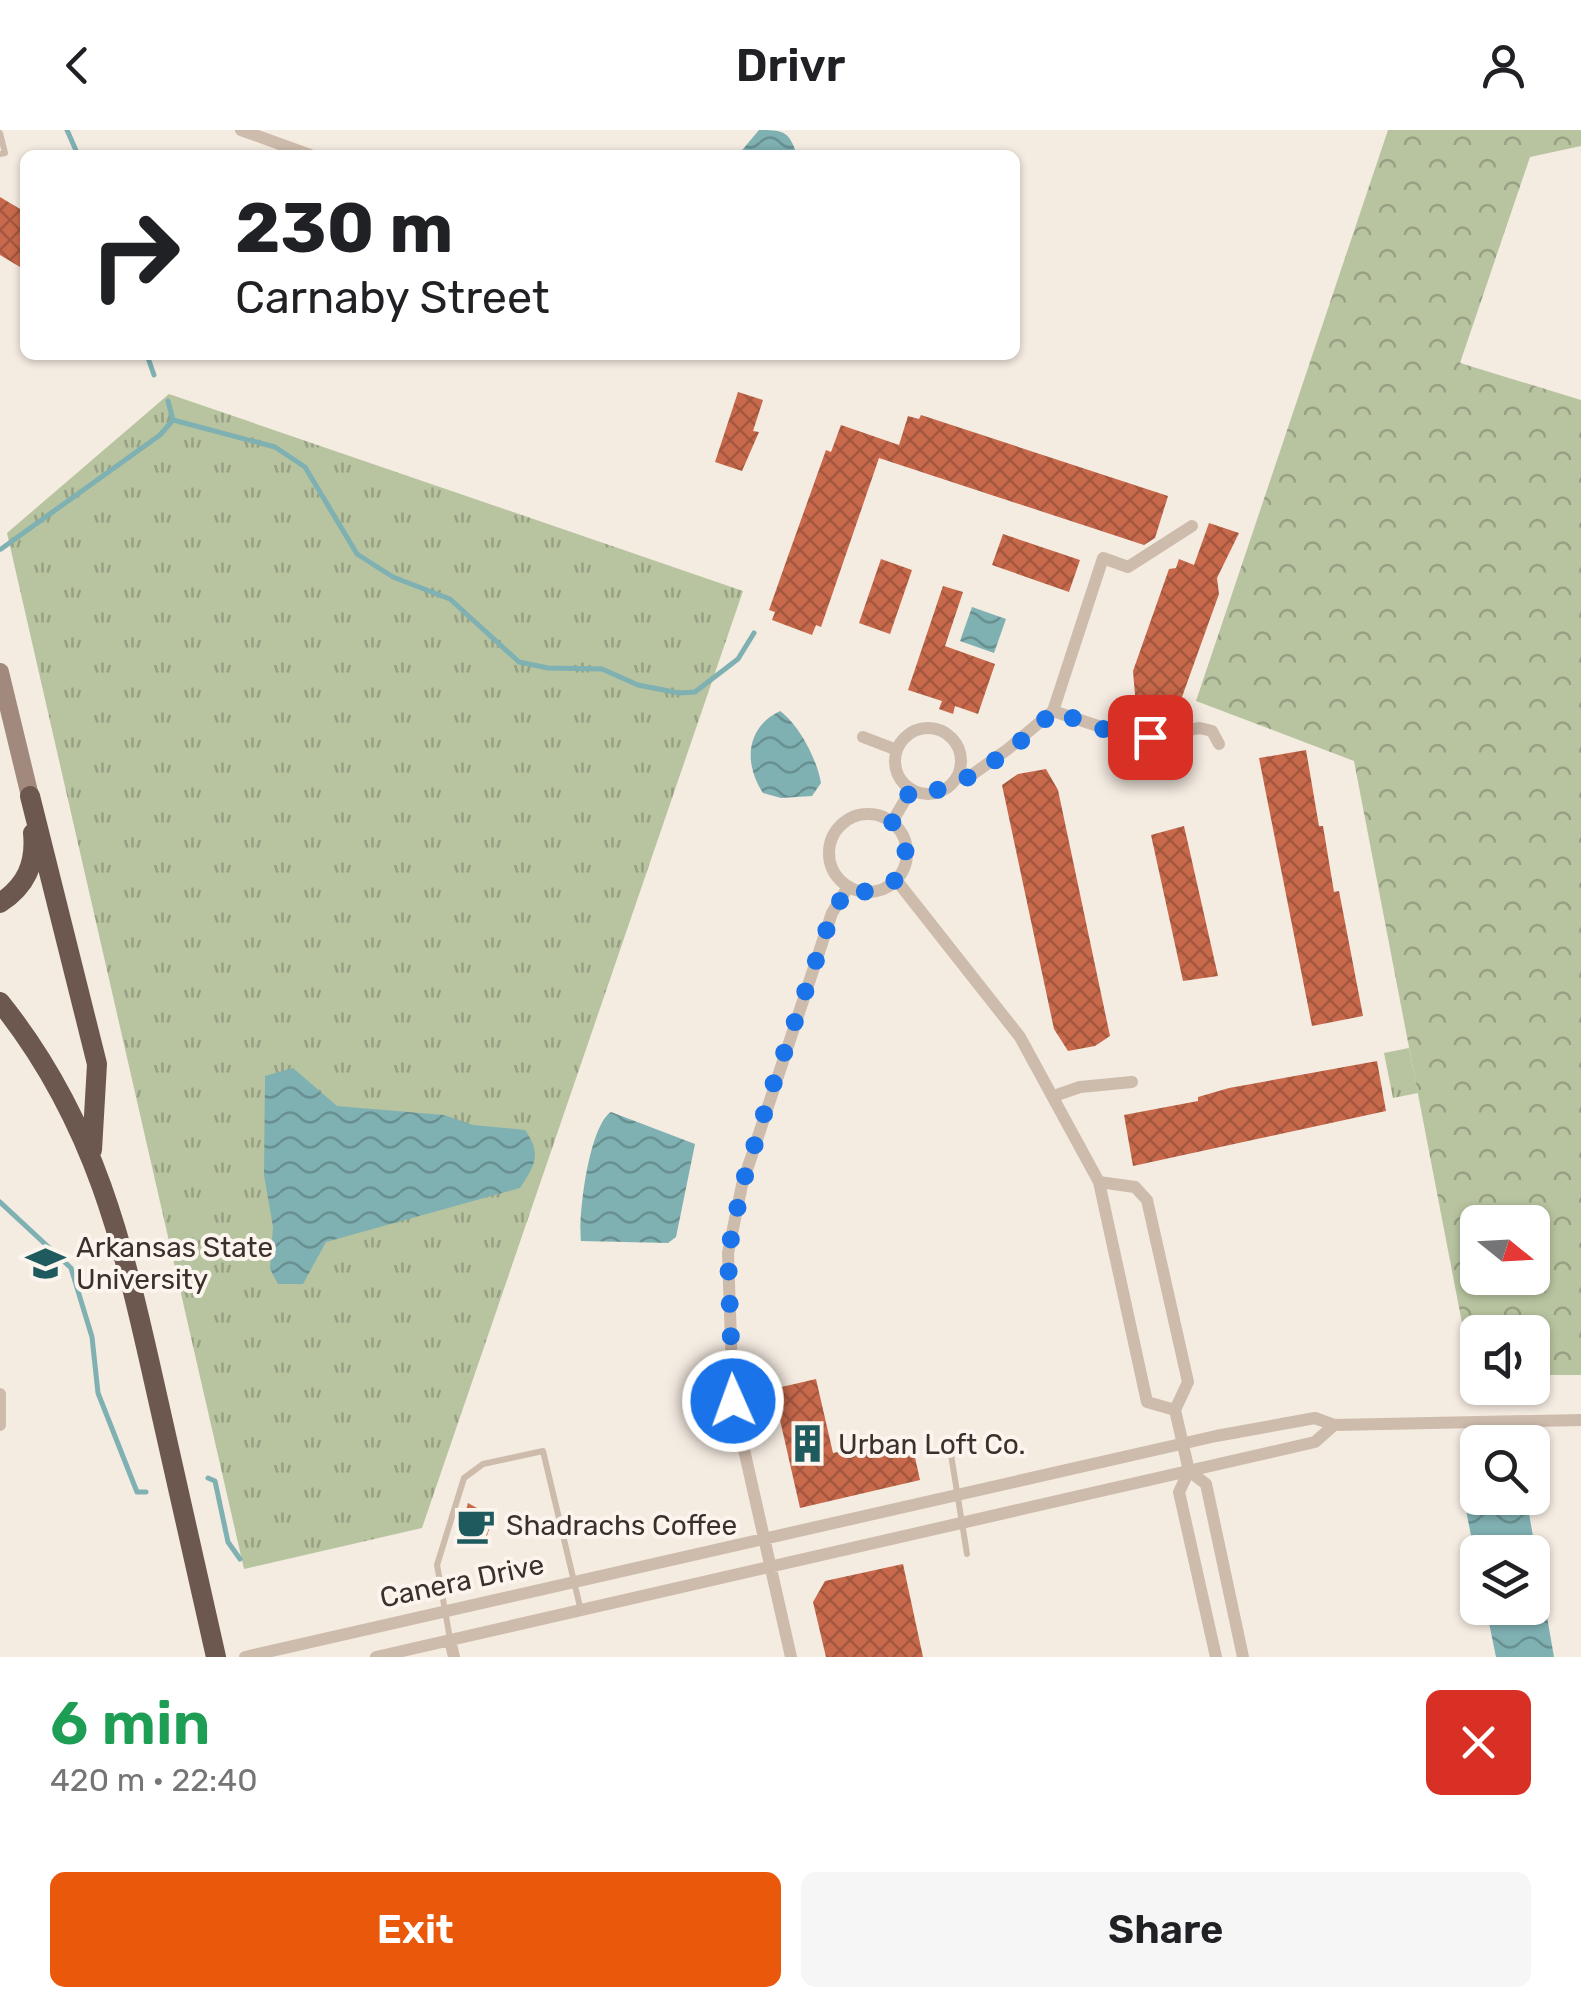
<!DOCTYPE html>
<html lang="en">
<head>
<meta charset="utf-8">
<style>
  :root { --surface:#fff; --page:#f6f6f6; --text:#202124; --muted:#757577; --accent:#ea580c }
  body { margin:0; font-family:Rubik,sans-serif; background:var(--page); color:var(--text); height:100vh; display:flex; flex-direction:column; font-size:38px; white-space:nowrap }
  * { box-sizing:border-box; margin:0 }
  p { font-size:32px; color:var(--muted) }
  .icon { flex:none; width:55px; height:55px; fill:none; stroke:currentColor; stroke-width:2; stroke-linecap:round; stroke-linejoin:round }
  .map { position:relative; height:1527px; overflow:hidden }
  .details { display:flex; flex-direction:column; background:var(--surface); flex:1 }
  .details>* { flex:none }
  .hud { position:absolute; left:20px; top:20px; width:1000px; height:210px; border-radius:15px; box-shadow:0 2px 8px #0004; background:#fff; color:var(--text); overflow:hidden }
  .needle { width:65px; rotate:108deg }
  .tools { position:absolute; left:1460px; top:1075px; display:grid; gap:20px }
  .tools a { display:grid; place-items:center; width:90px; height:90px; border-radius:15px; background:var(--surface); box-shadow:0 2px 8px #0004; font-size:50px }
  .pin { position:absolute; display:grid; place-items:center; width:85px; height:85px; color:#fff; margin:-42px; border-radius:20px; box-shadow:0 5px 15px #0006 }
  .me { position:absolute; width:110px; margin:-55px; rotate:358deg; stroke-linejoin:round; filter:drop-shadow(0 0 8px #0008) }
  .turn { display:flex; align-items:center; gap:35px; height:210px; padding:0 50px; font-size:45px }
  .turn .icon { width:130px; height:130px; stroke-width:2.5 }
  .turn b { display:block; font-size:70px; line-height:85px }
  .round { display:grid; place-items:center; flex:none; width:105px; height:105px; border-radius:15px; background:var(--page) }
  .headline { display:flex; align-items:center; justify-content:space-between; height:170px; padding:0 50px }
  h1 { font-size:60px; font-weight:600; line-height:75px; color:#1e9e55 }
  .primary-button { display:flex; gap:20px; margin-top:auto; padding:20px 50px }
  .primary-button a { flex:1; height:115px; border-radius:15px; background:var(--accent); color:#fff; font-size:40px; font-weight:600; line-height:115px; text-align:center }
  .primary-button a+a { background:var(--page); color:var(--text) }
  header { display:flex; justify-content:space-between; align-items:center; height:130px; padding:0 50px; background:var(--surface); font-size:45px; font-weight:600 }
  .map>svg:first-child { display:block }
</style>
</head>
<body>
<header><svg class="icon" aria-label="back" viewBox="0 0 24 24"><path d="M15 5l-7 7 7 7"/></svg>Drivr<svg class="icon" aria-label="person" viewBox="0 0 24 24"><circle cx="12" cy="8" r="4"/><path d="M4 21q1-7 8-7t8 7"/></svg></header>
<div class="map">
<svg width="1581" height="1527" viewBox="0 0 1581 1527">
  <defs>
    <pattern id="grass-tufts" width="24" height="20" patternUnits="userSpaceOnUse" patternTransform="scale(2.5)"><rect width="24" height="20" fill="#b8c4a0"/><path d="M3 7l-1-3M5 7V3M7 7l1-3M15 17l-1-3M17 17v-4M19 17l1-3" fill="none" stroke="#97a083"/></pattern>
    <pattern id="forest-crowns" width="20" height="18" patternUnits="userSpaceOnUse" patternTransform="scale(2.5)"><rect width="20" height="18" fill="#b8c4a0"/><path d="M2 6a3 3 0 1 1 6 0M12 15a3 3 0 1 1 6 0" fill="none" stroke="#97a083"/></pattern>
    <pattern id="water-waves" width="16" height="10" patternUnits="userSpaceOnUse" patternTransform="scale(2.5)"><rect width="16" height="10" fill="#7fb0b2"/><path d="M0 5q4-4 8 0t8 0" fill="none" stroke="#699091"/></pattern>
    <pattern id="building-cross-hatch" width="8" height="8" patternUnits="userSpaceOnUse" patternTransform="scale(2.5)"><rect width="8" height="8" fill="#c8694b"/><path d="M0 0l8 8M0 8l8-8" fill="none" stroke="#a4573f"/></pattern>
  </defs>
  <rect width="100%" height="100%" fill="#f4ebe1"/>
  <path fill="url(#grass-tufts)" d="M169 264 743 461 422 1398 244 1439 7 403Z
    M1409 918 1418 963 1393 968 1384 923Z"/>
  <path fill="url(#forest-crowns)" fill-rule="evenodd" d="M1388 0H1581V16L1530 27 1460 233 1581 270V1245H1533L1532 1202H1478L1477 1245H1472L1354 631 1196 571ZM1478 1092H1532V1148H1478Z"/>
  <path fill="url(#water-waves)" d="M759 0C784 0 789 1 797 25H738Z
    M972 477 1006 489 994 523 960 511Z
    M780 581C799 595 817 629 821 653L812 666 781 668 763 663C744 634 745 598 780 581Z
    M293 938 337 976 444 985 473 995 525 1000C542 1024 535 1035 520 1058L326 1112 303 1154H278L270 1139 273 1097 264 1045 265 946Z
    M611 982 695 1014 676 1107 668 1113 581 1111C578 1085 589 996 611 982Z
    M1468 1354H1477L1478 1368H1524L1527 1372 1554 1527H1496L1486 1478H1532V1422H1478L1477 1436 1465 1375Z"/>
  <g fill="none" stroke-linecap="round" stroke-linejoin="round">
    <path stroke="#7fb0b2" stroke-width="5" d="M67 0 78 25
      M147 225 154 245
      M168 271 173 290
      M1 419 160 305 173 290 275 317 305 337 357 424 393 447 450 469 519 532 548 538 602 539 638 555 679 563 695 562 738 529 754 503
      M0 1072 71 1138 92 1207 98 1263 137 1362H146
      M208 1348 215 1351 228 1412 240 1429"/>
  </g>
  <path fill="url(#building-cross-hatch)" d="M0 67 25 82V140L0 125Z
    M738 262 763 270 753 301 759 302 742 341 715 332Z
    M921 285 1168 366 1155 408 1144 415 879 328 821 497 816 495 812 505 772 490 775 482 769 480 787 429 826 320 831 322 841 295 899 315 908 286 919 289Z
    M1209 393 1239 403 1217 448 1219 464 1182 567 1159 575 1135 565 1133 541 1169 439 1176 438 1179 429 1194 435Z
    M1003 404 1080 430 1069 462 992 435Z
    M881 429 912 440 890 504 859 493Z
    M943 456 963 462 945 516 995 534 978 584 955 576 953 584 939 579 942 571 908 560Z
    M1306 620 1319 696H1323L1334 762 1339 761 1363 886 1312 896 1259 628Z
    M1046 639 1058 660 1110 906 1095 916 1068 921 1054 899 1002 655 1018 644Z
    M1184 696 1218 846 1183 851 1151 705Z
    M1377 931 1386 981 1133 1036 1124 985 1198 971V967L1229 958Z
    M816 1249 833 1323 910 1305 920 1350 800 1378 773 1259Z
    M468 1373 493 1387 485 1412 459 1404Z
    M903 1434 923 1527H826L813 1472 825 1451Z"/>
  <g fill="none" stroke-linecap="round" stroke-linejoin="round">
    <path stroke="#cdbbac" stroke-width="6" d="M0 3 5 23 0 24
      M949 1312 967 1424
      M450 1509 437 1435 464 1348 483 1334 543 1321 581 1481"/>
    <path stroke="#cdbbac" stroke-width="12" d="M241 0 310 25
      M1053 581 1134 608 1200 598 1212 601 1219 614
      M895 631a33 33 0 1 1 66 0a33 33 0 1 1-66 0Z
      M863 607 897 620
      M957 648 969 647 1008 619 1053 581 1103 428 1128 437 1192 396
      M829 723a39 39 0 1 1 78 0a39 39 0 1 1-78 0Z
      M892 692 911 660
      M897 751 1020 907 1099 1052 1147 1272 1175 1280
      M1054 966 1080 957 1132 952
      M1099 1052 1135 1057 1147 1070 1188 1252 1175 1280 1189 1341 1179 1362 1216 1527
      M0 1264V1295
      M1189 1341 1206 1354 1243 1527
      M450 1510 454 1527
      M245 1527 1216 1306 1315 1288 1334 1295 1581 1290
      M376 1527 1315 1312 1334 1295
      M791 1527 733 1271 728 1123 742 1055 832 783 848 757"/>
    <path stroke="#a18a7d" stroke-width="18" d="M0 542 30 666"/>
    <path stroke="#6c584f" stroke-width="20" d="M30 666 97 934 92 1020
      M0 773C26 756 36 734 33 703
      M0 872C97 993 124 1118 157 1265 176 1353 196 1440 216 1527"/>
  </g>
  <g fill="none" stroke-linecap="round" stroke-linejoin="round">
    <path stroke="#1a73e8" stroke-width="18" stroke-dasharray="0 32.4" d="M733 1271 728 1123 742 1056 772 958 832 784 848 758C893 775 925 728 892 692L911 660C947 674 1027 610 1053 581L1120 605 1150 607"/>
  </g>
  <defs>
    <symbol id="university-bare" viewBox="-9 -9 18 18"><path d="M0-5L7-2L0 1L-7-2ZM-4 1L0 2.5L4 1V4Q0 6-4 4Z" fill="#1f5a5e" stroke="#fbf5ee" stroke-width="2.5" paint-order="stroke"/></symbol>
    <symbol id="building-bare" viewBox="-9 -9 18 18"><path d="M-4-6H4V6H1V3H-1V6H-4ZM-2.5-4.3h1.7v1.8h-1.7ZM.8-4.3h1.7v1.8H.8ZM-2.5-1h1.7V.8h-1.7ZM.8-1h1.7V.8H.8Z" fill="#1f5a5e" stroke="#fbf5ee" stroke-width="2.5" paint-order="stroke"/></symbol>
    <symbol id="cafe-bare" viewBox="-9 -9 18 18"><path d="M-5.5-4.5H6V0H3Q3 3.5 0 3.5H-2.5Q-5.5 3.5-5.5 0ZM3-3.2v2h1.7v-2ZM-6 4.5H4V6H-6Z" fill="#1f5a5e" stroke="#fbf5ee" stroke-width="2.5" paint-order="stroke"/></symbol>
  </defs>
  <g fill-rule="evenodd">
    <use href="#university-bare" x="18" y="1106" width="55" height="55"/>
    <use href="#building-bare" x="780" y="1286" width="55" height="55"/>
    <use href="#cafe-bare" x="448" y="1368" width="55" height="55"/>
  </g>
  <g text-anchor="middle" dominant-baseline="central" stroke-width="8" stroke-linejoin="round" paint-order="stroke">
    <g font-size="28" fill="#3b302b" stroke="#fbf5ee" text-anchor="start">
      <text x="76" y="1117">Arkansas State<tspan x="76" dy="32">University</tspan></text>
      <text x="838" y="1314">Urban Loft Co.</text>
      <text x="506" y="1395">Shadrachs Coffee</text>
    </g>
    <g font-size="28" fill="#3b302b" stroke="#fbf5ee">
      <text transform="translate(462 1451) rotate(-12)">Canera Drive</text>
    </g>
  </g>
</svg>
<div class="tools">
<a><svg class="needle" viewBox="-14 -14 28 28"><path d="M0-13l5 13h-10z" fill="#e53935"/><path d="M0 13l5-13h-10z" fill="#757577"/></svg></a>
<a><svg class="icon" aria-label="sound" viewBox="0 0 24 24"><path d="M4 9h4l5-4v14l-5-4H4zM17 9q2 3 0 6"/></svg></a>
<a><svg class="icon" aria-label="search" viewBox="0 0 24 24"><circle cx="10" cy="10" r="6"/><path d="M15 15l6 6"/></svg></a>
<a><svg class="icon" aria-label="layers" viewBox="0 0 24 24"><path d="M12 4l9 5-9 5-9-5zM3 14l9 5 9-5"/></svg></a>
</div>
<div class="pin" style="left:1150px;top:607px;background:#d93025"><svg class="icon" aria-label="arrive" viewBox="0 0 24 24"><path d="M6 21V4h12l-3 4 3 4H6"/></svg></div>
<svg class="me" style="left:733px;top:1271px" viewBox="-20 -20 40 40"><circle r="17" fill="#1a73e8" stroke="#fff" stroke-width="3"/><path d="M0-11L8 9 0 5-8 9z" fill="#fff"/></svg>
<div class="hud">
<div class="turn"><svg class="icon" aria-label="right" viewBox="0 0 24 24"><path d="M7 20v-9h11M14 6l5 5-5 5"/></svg><div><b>230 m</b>Carnaby Street</div></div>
</div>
</div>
<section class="details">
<div class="headline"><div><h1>6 min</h1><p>420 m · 22:40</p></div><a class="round" style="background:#d93025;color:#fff"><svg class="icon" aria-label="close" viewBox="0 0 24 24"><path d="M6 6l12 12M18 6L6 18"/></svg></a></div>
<div class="primary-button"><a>Exit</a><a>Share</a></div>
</section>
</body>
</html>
